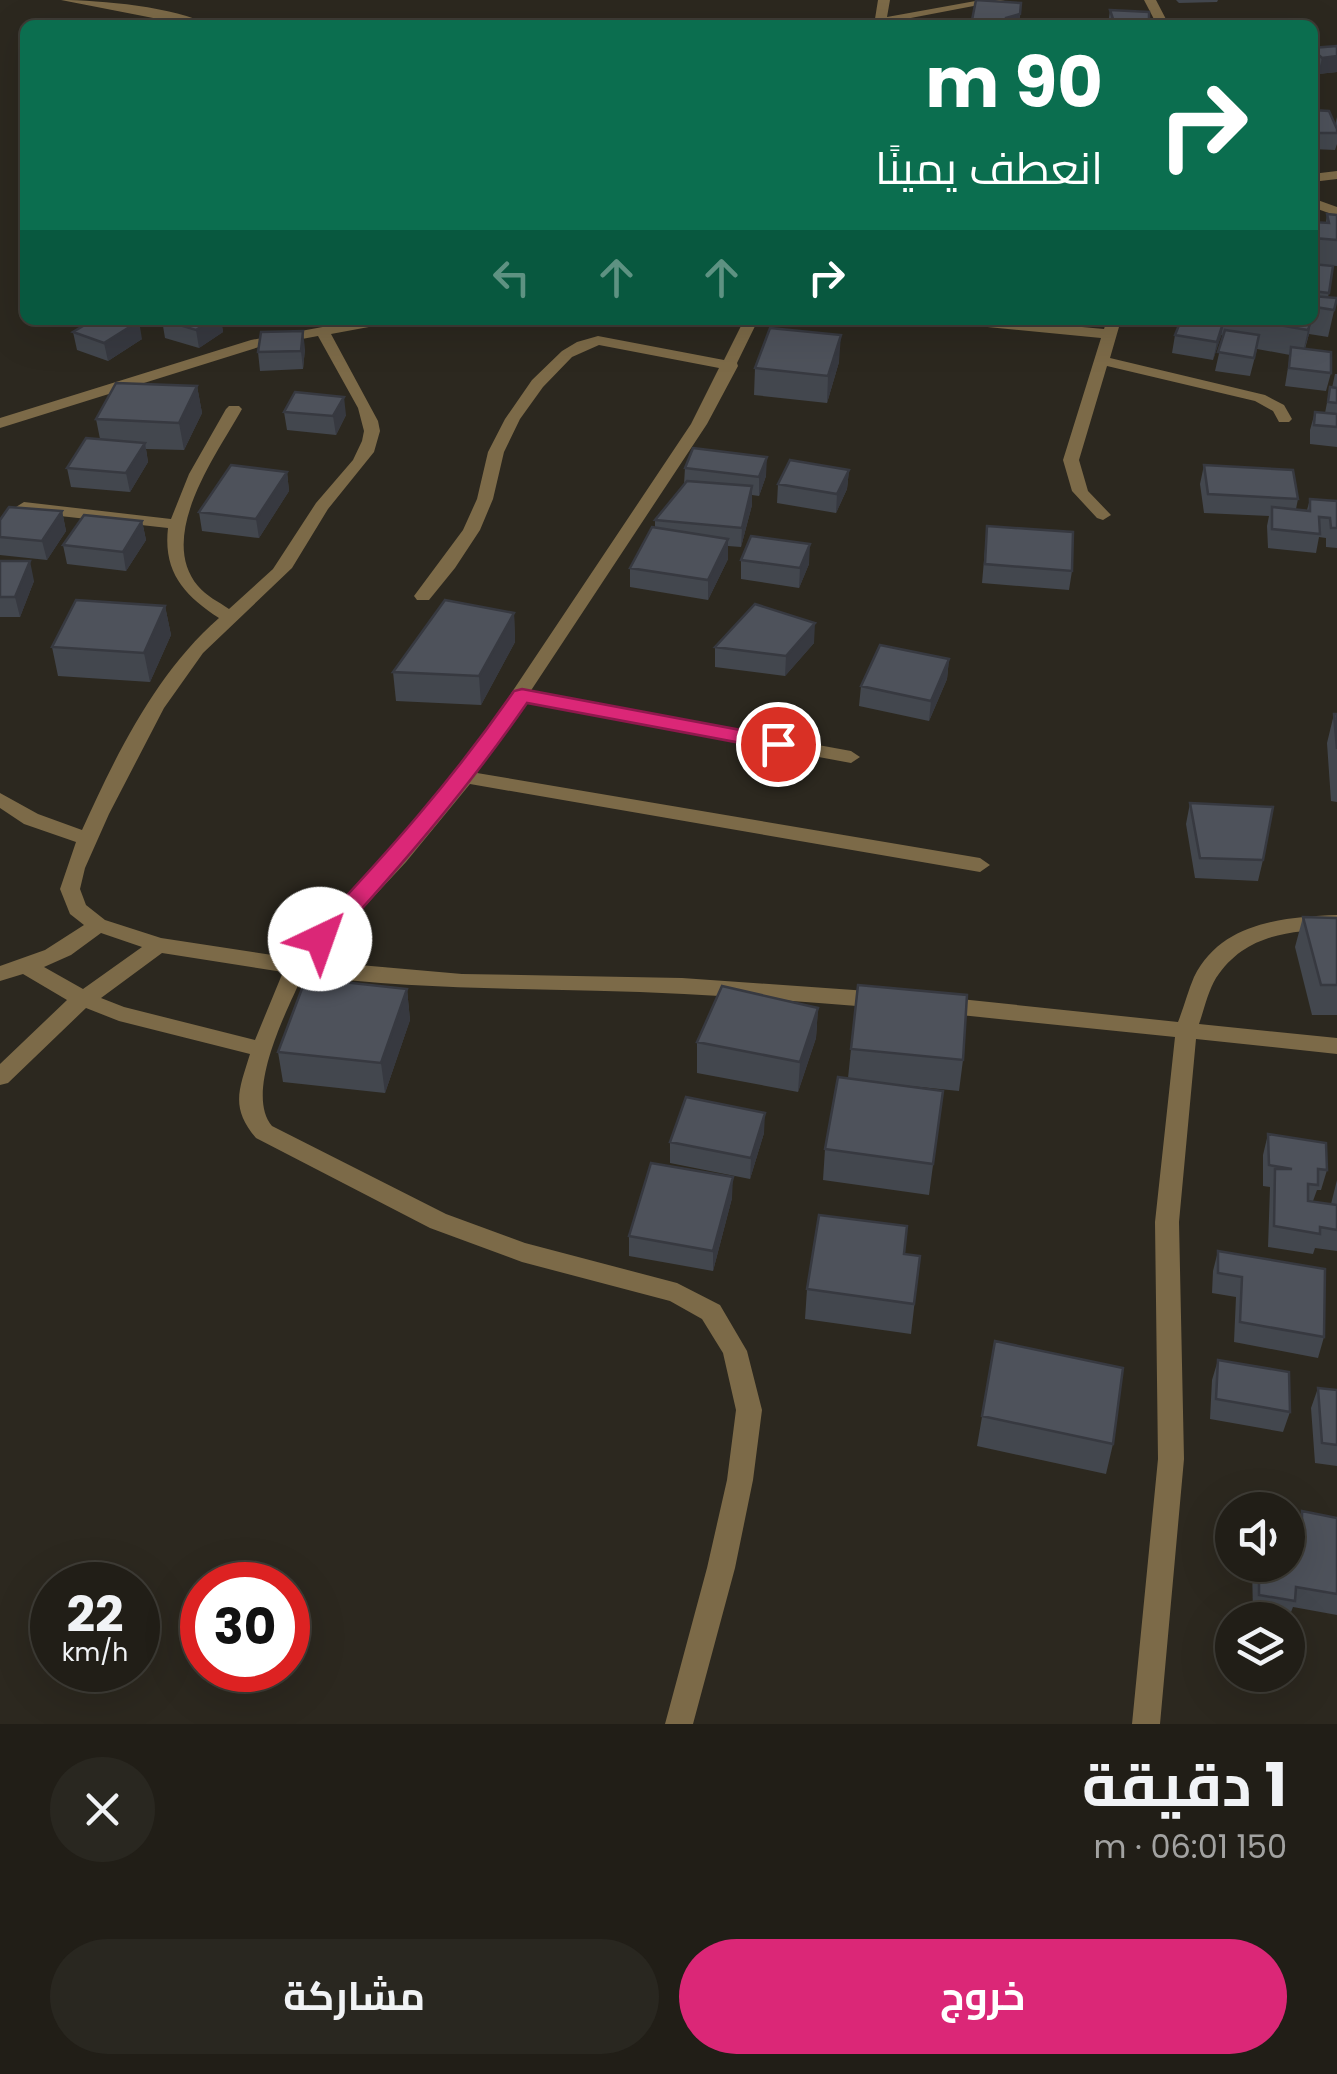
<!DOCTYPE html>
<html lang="ar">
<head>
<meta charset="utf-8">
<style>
  :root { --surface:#211e17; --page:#292720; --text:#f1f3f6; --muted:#a2a2a1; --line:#3e3c36; --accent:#db2777 }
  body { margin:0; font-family:Poppins,Cairo,sans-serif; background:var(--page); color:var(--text); direction:rtl; height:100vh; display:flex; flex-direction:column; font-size:38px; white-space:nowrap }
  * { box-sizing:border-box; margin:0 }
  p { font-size:32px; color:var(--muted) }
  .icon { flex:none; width:55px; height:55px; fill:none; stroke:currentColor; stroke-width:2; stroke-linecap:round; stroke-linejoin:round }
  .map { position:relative; height:1724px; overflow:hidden; direction:ltr }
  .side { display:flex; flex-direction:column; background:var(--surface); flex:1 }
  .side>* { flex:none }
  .top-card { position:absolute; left:20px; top:20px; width:1298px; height:305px; border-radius:15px; box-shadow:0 10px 40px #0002,0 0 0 2px var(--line); direction:rtl; background:#0b6e4f; color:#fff; overflow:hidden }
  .tools { position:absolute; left:1215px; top:1492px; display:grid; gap:20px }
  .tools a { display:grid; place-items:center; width:90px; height:90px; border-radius:50%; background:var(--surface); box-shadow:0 10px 40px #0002,0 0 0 2px var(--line); font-size:50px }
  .speed { position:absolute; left:30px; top:1562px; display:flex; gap:20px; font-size:50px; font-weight:700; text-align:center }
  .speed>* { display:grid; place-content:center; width:130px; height:130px; border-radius:50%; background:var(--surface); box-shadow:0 10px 40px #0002,0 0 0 2px var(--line); line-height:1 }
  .speed small { font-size:25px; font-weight:400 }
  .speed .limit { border:15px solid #d22; background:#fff; color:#111 }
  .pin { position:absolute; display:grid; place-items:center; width:85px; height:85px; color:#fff; margin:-42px; border:5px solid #fff; border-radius:50%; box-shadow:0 2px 10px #0007 }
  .me { position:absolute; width:110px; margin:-55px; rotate:42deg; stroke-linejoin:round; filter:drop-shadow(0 0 8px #0008) }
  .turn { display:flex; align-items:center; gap:35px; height:210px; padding:0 50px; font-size:45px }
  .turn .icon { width:130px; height:130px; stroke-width:2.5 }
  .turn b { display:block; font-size:70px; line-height:85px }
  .lanes { display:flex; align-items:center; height:95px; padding:0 50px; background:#0003; justify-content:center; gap:50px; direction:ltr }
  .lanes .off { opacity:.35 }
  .round { display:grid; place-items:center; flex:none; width:105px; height:105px; border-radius:52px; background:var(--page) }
  .summary { display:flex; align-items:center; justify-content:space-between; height:170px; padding:0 50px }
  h1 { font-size:60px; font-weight:700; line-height:75px }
  .primary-button { display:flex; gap:20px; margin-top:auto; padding:20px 50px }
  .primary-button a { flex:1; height:115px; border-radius:60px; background:var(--accent); color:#fff; font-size:40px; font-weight:700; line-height:115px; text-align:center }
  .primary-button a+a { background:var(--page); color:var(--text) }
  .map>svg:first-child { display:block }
</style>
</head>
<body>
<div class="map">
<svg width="1337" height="1724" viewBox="0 0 1337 1724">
  <rect width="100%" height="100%" fill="#2c281f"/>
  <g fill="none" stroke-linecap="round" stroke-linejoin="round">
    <path fill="#7c6a48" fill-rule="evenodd" d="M61 0C100 0 176 7 209 25H189Z
      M878 0H890L887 17 981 0H1005L874 25Z
      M1144 0H1156L1169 25H1157Z
      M1337 171V179L1312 182V174Z
      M1312 198 1337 207V216L1312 207Z
      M361 320H392L385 324 331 334 378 421 380 431 374 452 328 509 292 568 203 653 164 708 109 814 85 868 80 889 86 905 105 920 161 938 292 958 392 852 458 773 691 424 719 368 599 345 572 357 543 387 520 419 504 452 493 499 480 530 455 568 429 600H417L414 596 463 530 477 499 488 452 505 419 532 380 562 351 577 342 598 336 724 360 744 320H758L737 363 738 366 707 424 530 692 851 751 860 757 851 763 524 702 477 773 980 858 990 865 980 872 470 784 406 862 314 961 462 974 682 978 882 992 890 995 893 1000 890 1005 882 1008C816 1003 750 997 684 994 556 987 430 992 303 975 287 1010 244 1093 272 1126L446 1214 525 1243 677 1283 720 1305 747 1351 762 1410 753 1480 735 1568 693 1724H665L707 1568 727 1480 736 1410 723 1353 702 1319 670 1301 522 1262 430 1228 256 1138C230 1107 239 1090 250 1054L119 1021 86 1008 8 1083 0 1085V1064L67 1000 23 974 0 981V966L45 950 84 925 70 914 60 889 76 842 24 824 0 808V793L38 814 82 830C116 755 156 673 219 618 184 595 163 572 168 528L24 512 16 507 24 502 171 519 189 474 226 409 229 406H239L242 409C217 454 156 536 198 586 206 596 219 602 229 609L273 569 316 503 353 460 362 441 364 431 358 408 318 336 259 347 0 428V418L251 340ZM101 933 142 947 83 989 44 967 71 955ZM162 953 283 972 255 1040 124 1007 101 998Z
      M950 320H1004L1104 329 1107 320H1121L1110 358 1265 395 1284 405 1292 419 1289 422H1279L1273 411 1255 401 1107 366 1079 460 1088 491 1111 515 1103 520 1097 518 1072 491 1063 460 1101 338 957 324Z
      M1337 915V929C1289 931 1245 934 1216 978 1208 991 1204 1010 1199 1024L1337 1038V1054L1196 1039 1179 1222 1184 1459 1160 1724H1132L1158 1459 1155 1222 1175 1037 941 1013 933 1010 930 1005 933 1000 941 997 1178 1022C1184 1007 1188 991 1194 977 1221 922 1284 917 1337 915Z"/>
  </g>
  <path fill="#43474e" d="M1176 0H1218L1217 2 1179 3Z
    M1021 3 1019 25H972V20Z
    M1110 10 1149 25H1108Z
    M1337 46V72L1318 74 1312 68V48Z
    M1312 110 1335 125 1337 117V144L1335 150 1312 149Z
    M1327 214 1337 215V266L1323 265 1329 293 1328 297 1337 298 1328 337 1309 334 1305 349 1331 373 1326 391 1285 386 1290 355 1257 349 1250 376 1215 371 1223 336 1221 335 1213 360 1172 353 1175 335 1181 320H1312V222H1326Z
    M162 320H221L223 332 199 348 165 338Z
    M73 332 142 339 108 361 77 350Z
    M305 349 303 369 260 371 258 352Z
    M839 362 827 403 754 395 755 368Z
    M1335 374H1337V447L1310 444V430L1315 412 1325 413 1330 387 1332 388Z
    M197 386 202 413 184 450 146 449 148 462 130 492 71 487 67 468 100 439 96 419Z
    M284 412 346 415 336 435 287 430Z
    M1204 465 1298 499 1296 509 1307 510 1310 499 1337 501V548L1326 547V538L1319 537 1316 553 1268 548 1267 526 1269 516 1204 513 1200 484Z
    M685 468 766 476 759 496 752 495V505L741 547 728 546V559L708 600 630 587V568L655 528V520L684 484Z
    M849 470 847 489 836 513 777 503 778 484Z
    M287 472 289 491 259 538 202 531 199 512Z
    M62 511 66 531 47 560 0 555V520Z
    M142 521 146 540 126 571 67 564 63 545Z
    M987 526 1072 571 1069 590 982 583Z
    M741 560 809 564 799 588 741 579Z
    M0 561 34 581 20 617H0Z
    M165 606 171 635 150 682 58 676 52 647Z
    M514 613 515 642 481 705 396 701 393 672Z
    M814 643 785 676 715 667V647Z
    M949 659 947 679 929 721 859 706 861 686Z
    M1334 714H1337V802L1331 801 1327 743Z
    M1190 803 1263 860 1258 881 1195 878 1186 824Z
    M1303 917 1337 918V1015H1312L1295 947Z
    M407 989 410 1020 385 1093 283 1082 278 1052Z
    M818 1008 816 1038 798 1092 697 1073V1042Z
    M851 1049 963 1060 959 1091 891 1084 943 1091 929 1195 823 1180 825 1149 848 1078Z
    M764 1133 750 1179 670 1163V1142Z
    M1268 1134 1327 1170 1321 1190H1317L1313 1201 1331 1204 1337 1180V1251L1315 1248 1313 1254 1268 1247 1270 1187 1263 1186V1155Z
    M732 1198 713 1271 629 1256V1236Z
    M1218 1251 1324 1337 1318 1358 1234 1342 1236 1297 1212 1293 1213 1271Z
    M904 1254 920 1256 911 1334 805 1319 807 1289Z
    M995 1341 1113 1444 1106 1474 977 1446Z
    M1218 1360 1290 1412 1283 1432 1210 1419 1212 1380Z
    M1318 1388 1337 1390V1466L1315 1463 1311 1408Z
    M1302 1511 1337 1518V1615L1293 1607 1288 1620 1253 1615 1252 1565H1288L1296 1526Z"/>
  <path fill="#373940" d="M1020 14 1018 25H1006V18Z
    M1337 56V72L1318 74 1322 58Z
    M211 320H221L223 332 199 348 196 330Z
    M1224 320 1221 337 1213 360 1217 342Z
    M1311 320 1309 334 1302 357 1308 330Z
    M139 321 142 339 108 361 104 343Z
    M303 331 305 349 303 369 301 351Z
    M841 335 839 362 827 403 828 376Z
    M197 386 202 413 184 450 179 423Z
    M344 397 346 415 336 435 333 416Z
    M145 443 148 462 130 492 126 473Z
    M767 457 766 476 759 496V477Z
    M849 470 847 489 836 513 837 494Z
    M287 472 289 491 259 538 256 519Z
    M752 486V505L741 547 742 528Z
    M62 511 66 531 47 560 42 541Z
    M142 521 146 540 126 571 123 552Z
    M728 539V559L708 600V580Z
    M810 544 809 564 799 588 800 568Z
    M30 561 34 581 20 617 15 597Z
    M165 606 171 635 150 682 144 653Z
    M514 613 515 642 481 705 479 676Z
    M815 623 814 643 785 676 786 656Z
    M949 659 947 679 929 721 931 701Z
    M407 989 410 1020 385 1093 381 1063Z
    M818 1008 816 1038 798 1092 800 1062Z
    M765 1113 764 1133 750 1179 751 1158Z
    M733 1177 732 1198 713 1271V1251Z"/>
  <path fill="#4e525b" stroke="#373940" stroke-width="2.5" d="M976 0 1021 3 1020 14 1006 18V22L972 20Z
    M1110 10 1149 12V25H1115Z
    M1337 46V56L1322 58 1312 49V48Z
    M1312 110 1329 111 1337 129V133H1312Z
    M1327 214 1337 215V240L1314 238 1312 222 1329 223Z
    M1312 264 1333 266 1329 293 1312 291Z
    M1312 296 1337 298 1334 310 1315 307 1312 316Z
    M93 320H135L139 321 104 343 73 332Z
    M163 320H211L196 330Z
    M1181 320H1224L1217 342 1175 335Z
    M1250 320H1311L1308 330Z
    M770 328 841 335 828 376 755 368Z
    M1225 330 1259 335 1254 358 1218 352Z
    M303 331 301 351 258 352 261 332Z
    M1291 347 1331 352V373L1289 368Z
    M116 383 197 386 179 423 96 419Z
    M1330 387 1337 388V403L1328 402Z
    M295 392 344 397 333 416 284 412Z
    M1315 412 1337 414V427L1314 425Z
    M86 438 145 443 126 473 67 468Z
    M693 448 767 457 759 477 685 468Z
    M790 460 849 470 837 494 778 484Z
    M231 465 287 472 256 519 199 512Z
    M1204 465 1293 470 1298 499 1208 494Z
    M687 481 752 486 742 528 655 520Z
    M1310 499 1337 501V528H1331L1330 518 1319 517 1320 534 1272 529V507L1310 511Z
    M9 507 62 511 42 541 0 537V520Z
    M84 515 142 521 123 552 63 545Z
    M987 526 1073 532 1072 571 985 564Z
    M652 527 728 539 708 580 630 568Z
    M751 536 810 544 800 568 741 560Z
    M0 561H30L15 597H0Z
    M76 600 165 606 144 653 52 647Z
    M445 600 514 613 479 676 393 672Z
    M755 604 815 623 786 656 715 647Z
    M880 645 949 659 931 701 861 686Z
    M1334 714H1337V749Z
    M1190 803 1273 807 1263 860 1200 858Z
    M1303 917 1337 918V985H1321Z
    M306 978 407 989 381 1063 278 1052Z
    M858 985 967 995 963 1060 851 1049Z
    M722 986 818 1008 800 1062 697 1042Z
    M838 1077 943 1091 933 1164 825 1149Z
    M686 1097 765 1113 751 1158 670 1142Z
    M1268 1134 1326 1143 1327 1170 1318 1169V1185L1308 1184V1201L1337 1205V1230L1320 1227V1234L1274 1226 1275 1169H1292L1269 1165Z
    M651 1163 733 1177 713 1251 629 1236Z
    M819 1215 907 1226 904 1254 920 1256 914 1304 807 1289Z
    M1218 1251 1325 1269 1324 1337 1240 1322 1242 1277 1218 1273Z
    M995 1341 1123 1368 1113 1444 982 1416Z
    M1218 1360 1289 1372 1290 1412 1216 1399Z
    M1318 1388 1337 1390V1445L1322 1443Z
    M1302 1511 1337 1518V1594L1296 1587 1295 1601 1259 1595V1565H1288V1525L1302 1527Z"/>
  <path fill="#db2777" stroke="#8e194d" stroke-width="2.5" d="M522 689 778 737 788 744 778 750 527 703C467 790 400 867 329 945H312L309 939 312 933C388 852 451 782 514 691Z"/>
</svg>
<div class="tools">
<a><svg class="icon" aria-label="sound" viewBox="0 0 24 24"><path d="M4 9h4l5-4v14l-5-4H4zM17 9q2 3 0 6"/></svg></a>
<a><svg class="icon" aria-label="layers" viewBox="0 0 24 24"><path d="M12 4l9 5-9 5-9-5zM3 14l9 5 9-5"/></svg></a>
</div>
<div class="speed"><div>22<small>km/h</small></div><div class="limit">30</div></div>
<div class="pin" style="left:778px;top:744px;background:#d93025"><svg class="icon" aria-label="arrive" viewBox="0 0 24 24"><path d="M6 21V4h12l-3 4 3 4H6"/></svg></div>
<svg class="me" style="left:320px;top:939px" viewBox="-20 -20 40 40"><circle r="19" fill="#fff"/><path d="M0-13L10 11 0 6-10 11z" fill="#db2777"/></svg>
<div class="top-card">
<div class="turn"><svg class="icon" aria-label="right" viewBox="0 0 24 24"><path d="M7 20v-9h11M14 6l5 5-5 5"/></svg><div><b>90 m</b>انعطف يمينًا</div></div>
<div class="lanes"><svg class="icon off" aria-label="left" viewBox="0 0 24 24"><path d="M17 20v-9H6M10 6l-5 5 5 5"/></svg><svg class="icon off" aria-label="ahead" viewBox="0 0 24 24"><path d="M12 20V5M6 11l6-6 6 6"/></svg><svg class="icon off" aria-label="ahead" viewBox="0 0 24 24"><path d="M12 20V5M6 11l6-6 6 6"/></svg><svg class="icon" aria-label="right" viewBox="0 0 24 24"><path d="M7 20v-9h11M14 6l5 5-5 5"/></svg></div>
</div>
</div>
<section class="side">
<div class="summary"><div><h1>1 دقيقة</h1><p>150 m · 06:01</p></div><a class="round"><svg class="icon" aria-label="close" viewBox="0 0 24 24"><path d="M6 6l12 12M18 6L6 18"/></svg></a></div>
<div class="primary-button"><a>خروج</a><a>مشاركة</a></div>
</section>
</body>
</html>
